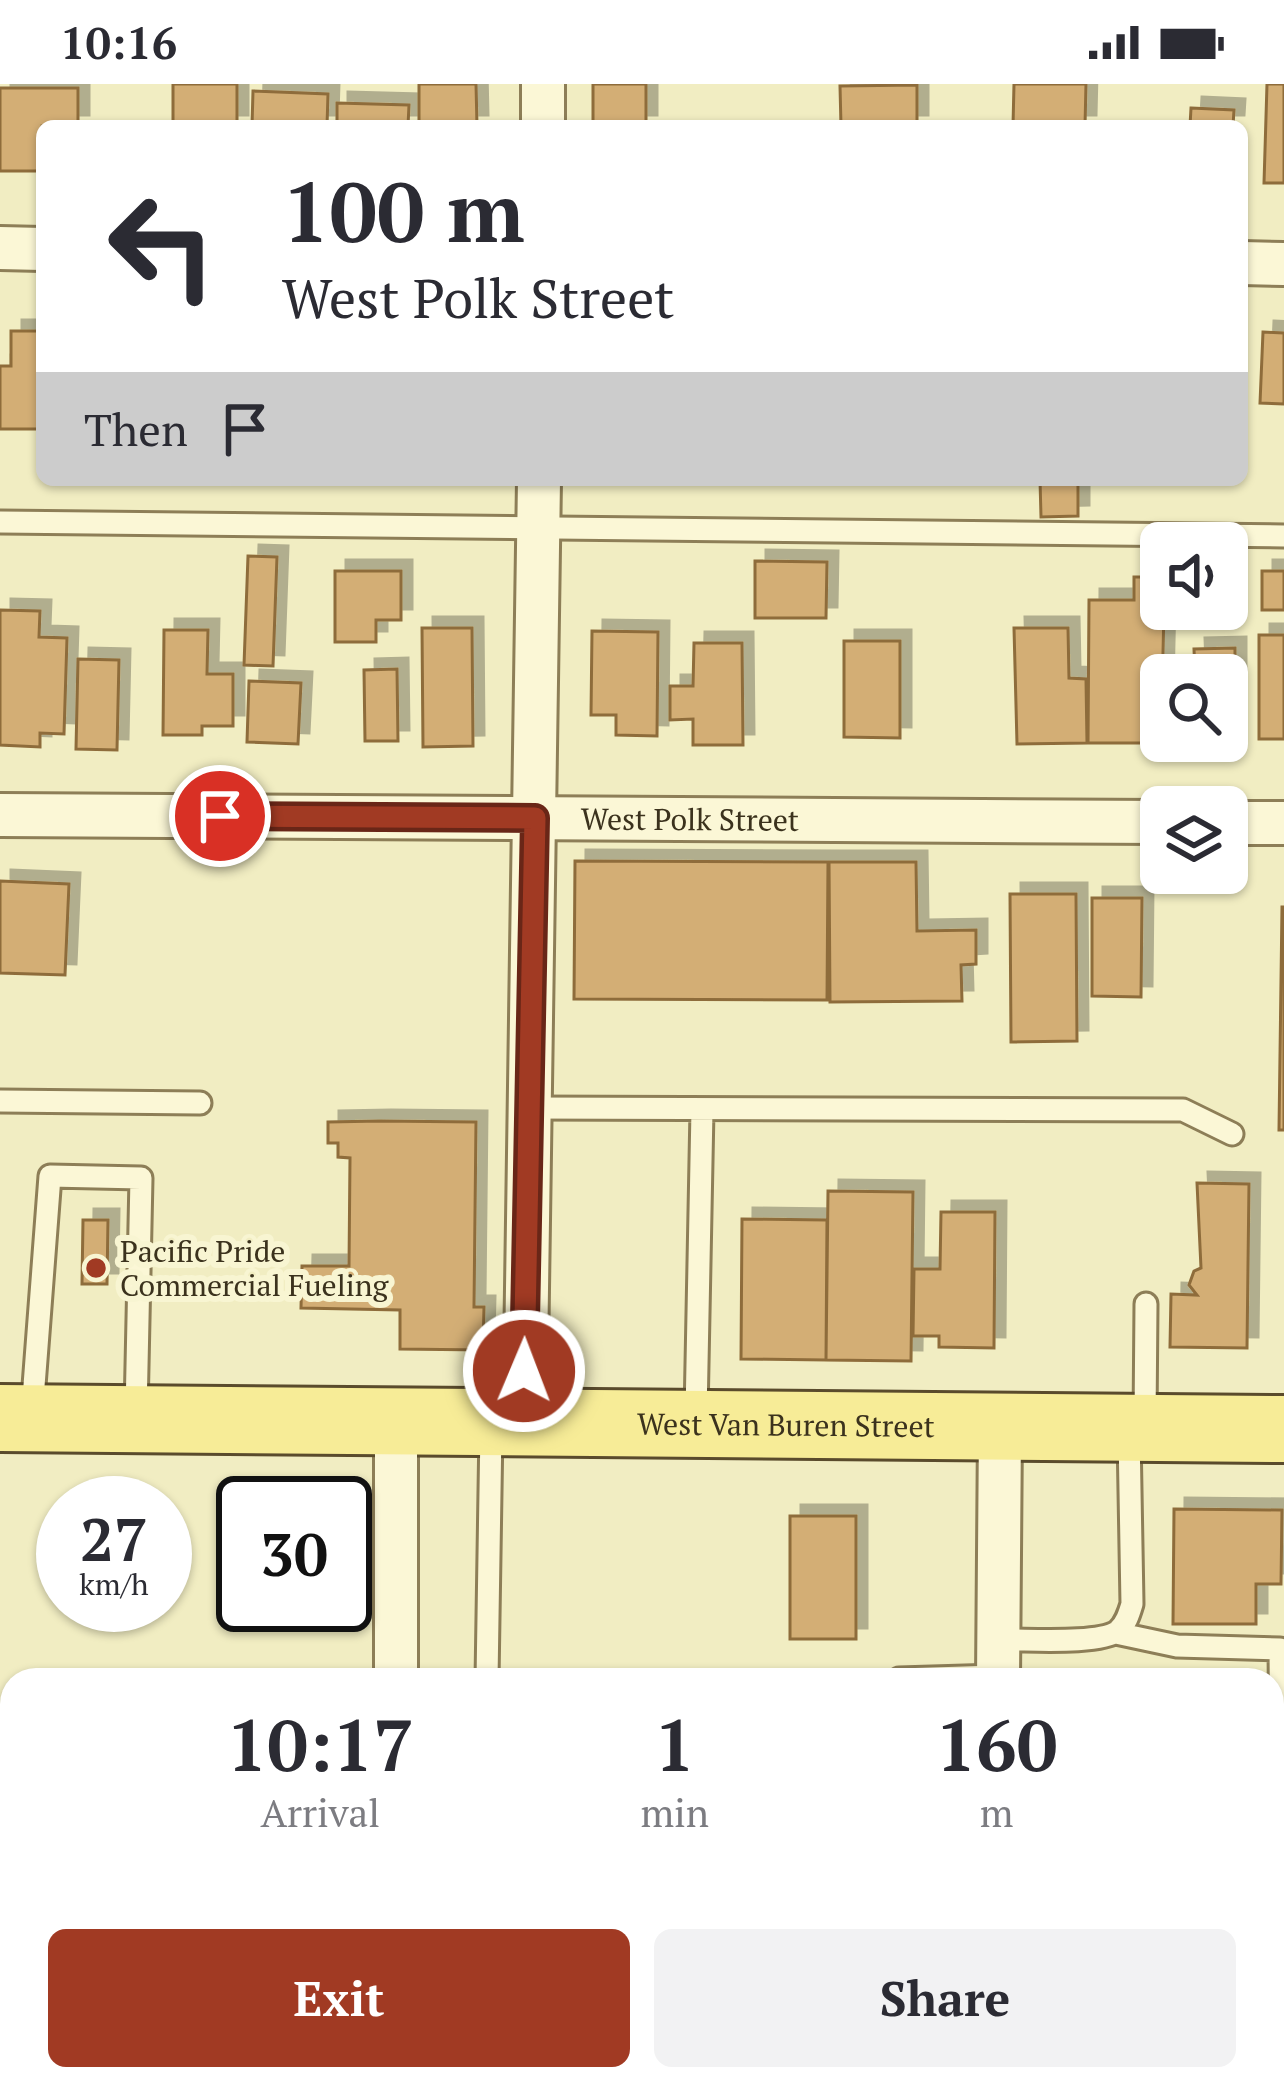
<!DOCTYPE html>
<html lang="en">
<head>
<meta charset="utf-8">
<style>
  :root { --surface:#fff; --page:#f2f2f3; --text:#2b2b33; --muted:#7c7c81; --accent:#a13a23 }
  body { margin:0; font-family:"PT Serif",serif; background:var(--page); color:var(--text); height:100vh; display:flex; flex-direction:column; font-size:45px; white-space:nowrap }
  * { box-sizing:border-box; margin:0 }
  p { font-size:39px; color:var(--muted) }
  .icon { flex:none; width:66px; height:66px; fill:none; stroke:currentColor; stroke-width:2; stroke-linecap:round; stroke-linejoin:round }
  .map { position:relative; flex:1; overflow:hidden }
  .panel { position:absolute; left:0px; top:1584px; width:1284px; height:423px; display:flex; flex-direction:column; background:var(--surface); border-radius:36px 36px 0 0; box-shadow:0 3px 9px #0004 }
  .panel>* { flex:none }
  .banner { position:absolute; left:36px; top:36px; width:1212px; height:366px; border-radius:18px; box-shadow:0 3px 9px #0004; background:#fff; color:var(--text); overflow:hidden }
  .buttons { position:absolute; left:1140px; top:438px; display:grid; gap:24px }
  .buttons a { display:grid; place-items:center; width:108px; height:108px; border-radius:18px; background:var(--surface); box-shadow:0 3px 9px #0004; font-size:60px }
  .speed { position:absolute; left:36px; top:1392px; display:flex; gap:24px; font-size:60px; font-weight:700; text-align:center }
  .speed>* { display:grid; place-content:center; width:156px; height:156px; border-radius:50%; background:var(--surface); box-shadow:0 3px 9px #0004; line-height:1 }
  .speed small { font-size:30px; font-weight:400 }
  .speed .limit { border:6px solid #111; border-radius:18px; background:#fff; color:#111 }
  .pin { position:absolute; display:grid; place-items:center; width:102px; height:102px; color:#fff; margin:-51px; border:6px solid #fff; border-radius:50%; box-shadow:0 3px 12px #0007 }
  .me { position:absolute; width:132px; margin:-66px; rotate:1deg; stroke-linejoin:round; filter:drop-shadow(0 0 9px #0008) }
  .turn { display:flex; align-items:center; gap:42px; height:252px; padding:0 48px; font-size:54px }
  .turn .icon { width:156px; height:156px; stroke-width:2.5 }
  .turn b { display:block; font-size:84px; line-height:102px }
  .then { display:flex; align-items:center; height:114px; padding:0 48px; background:#0003; gap:24px; font-size:45px }
  .eta { display:flex; justify-content:space-evenly; align-items:center; height:204px; text-align:center }
  .eta b { font-size:72px; font-weight:600; line-height:84px }
  .button { display:flex; gap:24px; margin-top:auto; padding:24px 48px }
  .button a { flex:1; height:138px; border-radius:18px; background:var(--accent); color:#fff; font-size:48px; font-weight:600; line-height:138px; text-align:center }
  .button a+a { background:var(--page); color:var(--text) }
  .status { display:flex; justify-content:space-between; align-items:center; height:84px; padding:0 60px; background:var(--surface); direction:ltr }
  .status svg { height:33px; fill:currentColor }
  .map>svg:first-child { display:block }
</style>
</head>
<body>
<div class="status"><b>10:16</b><svg viewBox="0 0 49 12"><path d="M0 12V9h3v3zM5 12V6h3v6zM10 12V3h3v9zM15 12V0h3v12zM26 1h20v11H26zM47 4h2v5h-2z"/></svg></div>
<div class="map">
<svg width="1284" height="2005" viewBox="0 0 1284 2005">
  <defs>
    <filter id="shadow"><feDropShadow dx="11" dy="-11" stdDeviation="0" flood-color="#0004"/></filter>
  </defs>
  <rect width="100%" height="100%" fill="#f1edc2"/>
  <path fill="#d3ae75" stroke="#8e6c3b" stroke-width="3" filter="url(#shadow)" d="M173 0H237V42H173Z
    M419 0H476L477 42H419Z
    M593 0H646V42H593Z
    M1014 0H1086L1085 42H1013Z
    M1267 0H1284V99H1264Z
    M917 1V42H841L840 2Z
    M0 4H78V42H42V87H0Z
    M253 7 328 10 327 42H252Z
    M337 19 409 21 408 42H337Z
    M1191 24 1234 26 1233 42H1190Z
    M11 247H42V345H0V282H11Z
    M1263 248 1284 249V320L1260 319Z
    M1040 396H1078V432L1041 433Z
    M248 472 277 473 273 582 244 581Z
    M755 477 827 478 826 534H755Z
    M335 487H401V536H376V558H335Z
    M1262 487H1284V526H1262Z
    M1134 493H1161V525H1164L1161 657 1164 659H1088L1089 516H1134Z
    M0 526 40 527 39 553 67 554 64 650 40 649V663L0 661Z
    M422 544H472L473 662 423 663Z
    M1014 544H1068L1069 594 1086 595 1087 659 1017 660Z
    M164 546H208L207 590H233V642H202V651H163Z
    M592 547 658 548 657 652 616 651V631H591Z
    M1259 551H1284V655H1259Z
    M844 557H900V654L844 653Z
    M694 559H742L743 661H693V635L670 636V602H693Z
    M1235 564V606H1227V591H1195L1194 565Z
    M78 575 119 576 117 666 76 665Z
    M397 585 398 657H365L364 586Z
    M249 597 301 599 298 660 247 658Z
    M575 777 828 778 827 916 574 915Z
    M829 778H916L917 847 976 846V880L961 881 962 917 830 918Z
    M0 797 69 800 65 891 0 889Z
    M1010 810H1076L1077 957 1011 958Z
    M1092 814H1142L1141 913 1092 912Z
    M1282 823H1284V1046H1279Z
    M380 1037 476 1038 474 1223H484L483 1266 400 1265V1226L301 1224 302 1182H349L350 1074 338 1073V1059H328V1038Z
    M1197 1099 1249 1100 1247 1264 1170 1263 1171 1210 1197 1211 1189 1201 1194 1187 1201 1184Z
    M828 1107 913 1108 911 1277 826 1276Z
    M941 1128H995L994 1264 939 1263V1252H913L914 1185H940Z
    M742 1135 827 1136 826 1276 741 1275Z
    M83 1136H108L107 1200H82Z
    M1174 1425 1282 1426 1281 1500H1256V1540H1173Z
    M790 1432H856V1555H790Z
    M490 1995H613V2005H490Z"/>
  <g fill="none" stroke-linecap="round" stroke-linejoin="round">
    <defs>
      <path id="lane" d="M0 438 1284 452
        M0 1017 200 1019
        M529 1024 1183 1026 1232 1050
        M32 1328 50 1092 141 1094 136 1329
        M696 1331 702 1026
        M1145 1337 1146 1220
        M1116 1549 1177 1562 1280 1565 1281 1686
        M998 1556C1025 1555 1098 1561 1118 1547 1126 1540 1129 1530 1132 1520L1129 1350
        M899 1595 998 1592
        M487 1596 491 1345
        M0 1671H12"/>
      <g id="street">
        <path d="M543 42V0"/>
        <path d="M0 164 42 165"/>
        <path d="M1242 179 1284 180"/>
        <path id="s1" d="M0 731 1161 738"/>
        <path d="M1227 739H1284"/>
        <path d="M525 1339 539 396"/>
        <path d="M396 1596V1336"/>
        <path d="M998 1596 1000 1344"/>
        <path d="M0 1964H12"/>
        <path d="M1272 1983H1284"/>
        <path d="M386 2005V1995"/>
        <path d="M790 2005 808 1995"/>
        <path d="M993 2005V1995"/>
      </g>
      <g id="primary">
        <path id="s2" d="M0 1334 1284 1345"/>
      </g>
    </defs>
    <use href="#lane" stroke="#8d7e57" stroke-width="27"/>
    <use href="#street" stroke="#8d7e57" stroke-width="48"/>
    <use href="#primary" stroke="#5a4b2c" stroke-width="72"/>
    <use href="#lane" stroke="#fbf7d6" stroke-width="21"/>
    <use href="#street" stroke="#fbf7d6" stroke-width="42"/>
    <use href="#primary" stroke="#f7ec97" stroke-width="66"/>
  </g>
  <g fill="none" stroke-linecap="round" stroke-linejoin="round">
    <defs>
      <path id="route" d="M220 732 535 734 524 1287"/>
    </defs>
    <use href="#route" stroke="#692617" stroke-width="30"/>
    <use href="#route" stroke="#a13a23" stroke-width="21"/>
  </g>
  <circle fill="#a13a23" stroke="#f8f5d2" stroke-width="4.5" cx="96" cy="1184" r="12"/>
  <g text-anchor="middle" dominant-baseline="central" stroke-width="12" stroke-linejoin="round" paint-order="stroke">
    <g font-size="30" fill="#3b321d" stroke="#f8f5d2">
      <text stroke="none"><textPath href="#s1" startOffset="690">West Polk Street</textPath></text>
      <text stroke="none"><textPath href="#s2" startOffset="786">West Van Buren Street</textPath></text>
    </g>
    <g font-size="30" fill="#3b321d" stroke="#f8f5d2" text-anchor="start">
      <text x="120" y="1167">Pacific Pride<tspan x="120" dy="34">Commercial Fueling</tspan></text>
    </g>
  </g>
</svg>
<div class="buttons">
<a><svg class="icon" aria-label="sound" viewBox="0 0 24 24"><path d="M4 9h4l5-4v14l-5-4H4zM17 9q2 3 0 6"/></svg></a>
<a><svg class="icon" aria-label="search" viewBox="0 0 24 24"><circle cx="10" cy="10" r="6"/><path d="M15 15l6 6"/></svg></a>
<a><svg class="icon" aria-label="layers" viewBox="0 0 24 24"><path d="M12 4l9 5-9 5-9-5zM3 14l9 5 9-5"/></svg></a>
</div>
<div class="speed"><div>27<small>km/h</small></div><div class="limit">30</div></div>
<div class="pin" style="left:220px;top:732px;background:#d93025"><svg class="icon" aria-label="arrive" viewBox="0 0 24 24"><path d="M6 21V4h12l-3 4 3 4H6"/></svg></div>
<svg class="me" style="left:524px;top:1287px" viewBox="-20 -20 40 40"><circle r="17" fill="#a13a23" stroke="#fff" stroke-width="3"/><path d="M0-11L8 9 0 5-8 9z" fill="#fff"/></svg>
<div class="banner">
<div class="turn"><svg class="icon" aria-label="left" viewBox="0 0 24 24"><path d="M17 20v-9H6M10 6l-5 5 5 5"/></svg><div><b>100 m</b>West Polk Street</div></div>
<div class="then">Then<svg class="icon" aria-label="arrive" viewBox="0 0 24 24"><path d="M6 21V4h12l-3 4 3 4H6"/></svg></div>
</div>
<section class="panel">
<div class="eta">
<div><b>10:17</b><p>Arrival</p></div>
<div><b>1</b><p>min</p></div>
<div><b>160</b><p>m</p></div>
</div>
<div class="button"><a>Exit</a><a>Share</a></div>
</section>
</div>
</body>
</html>
